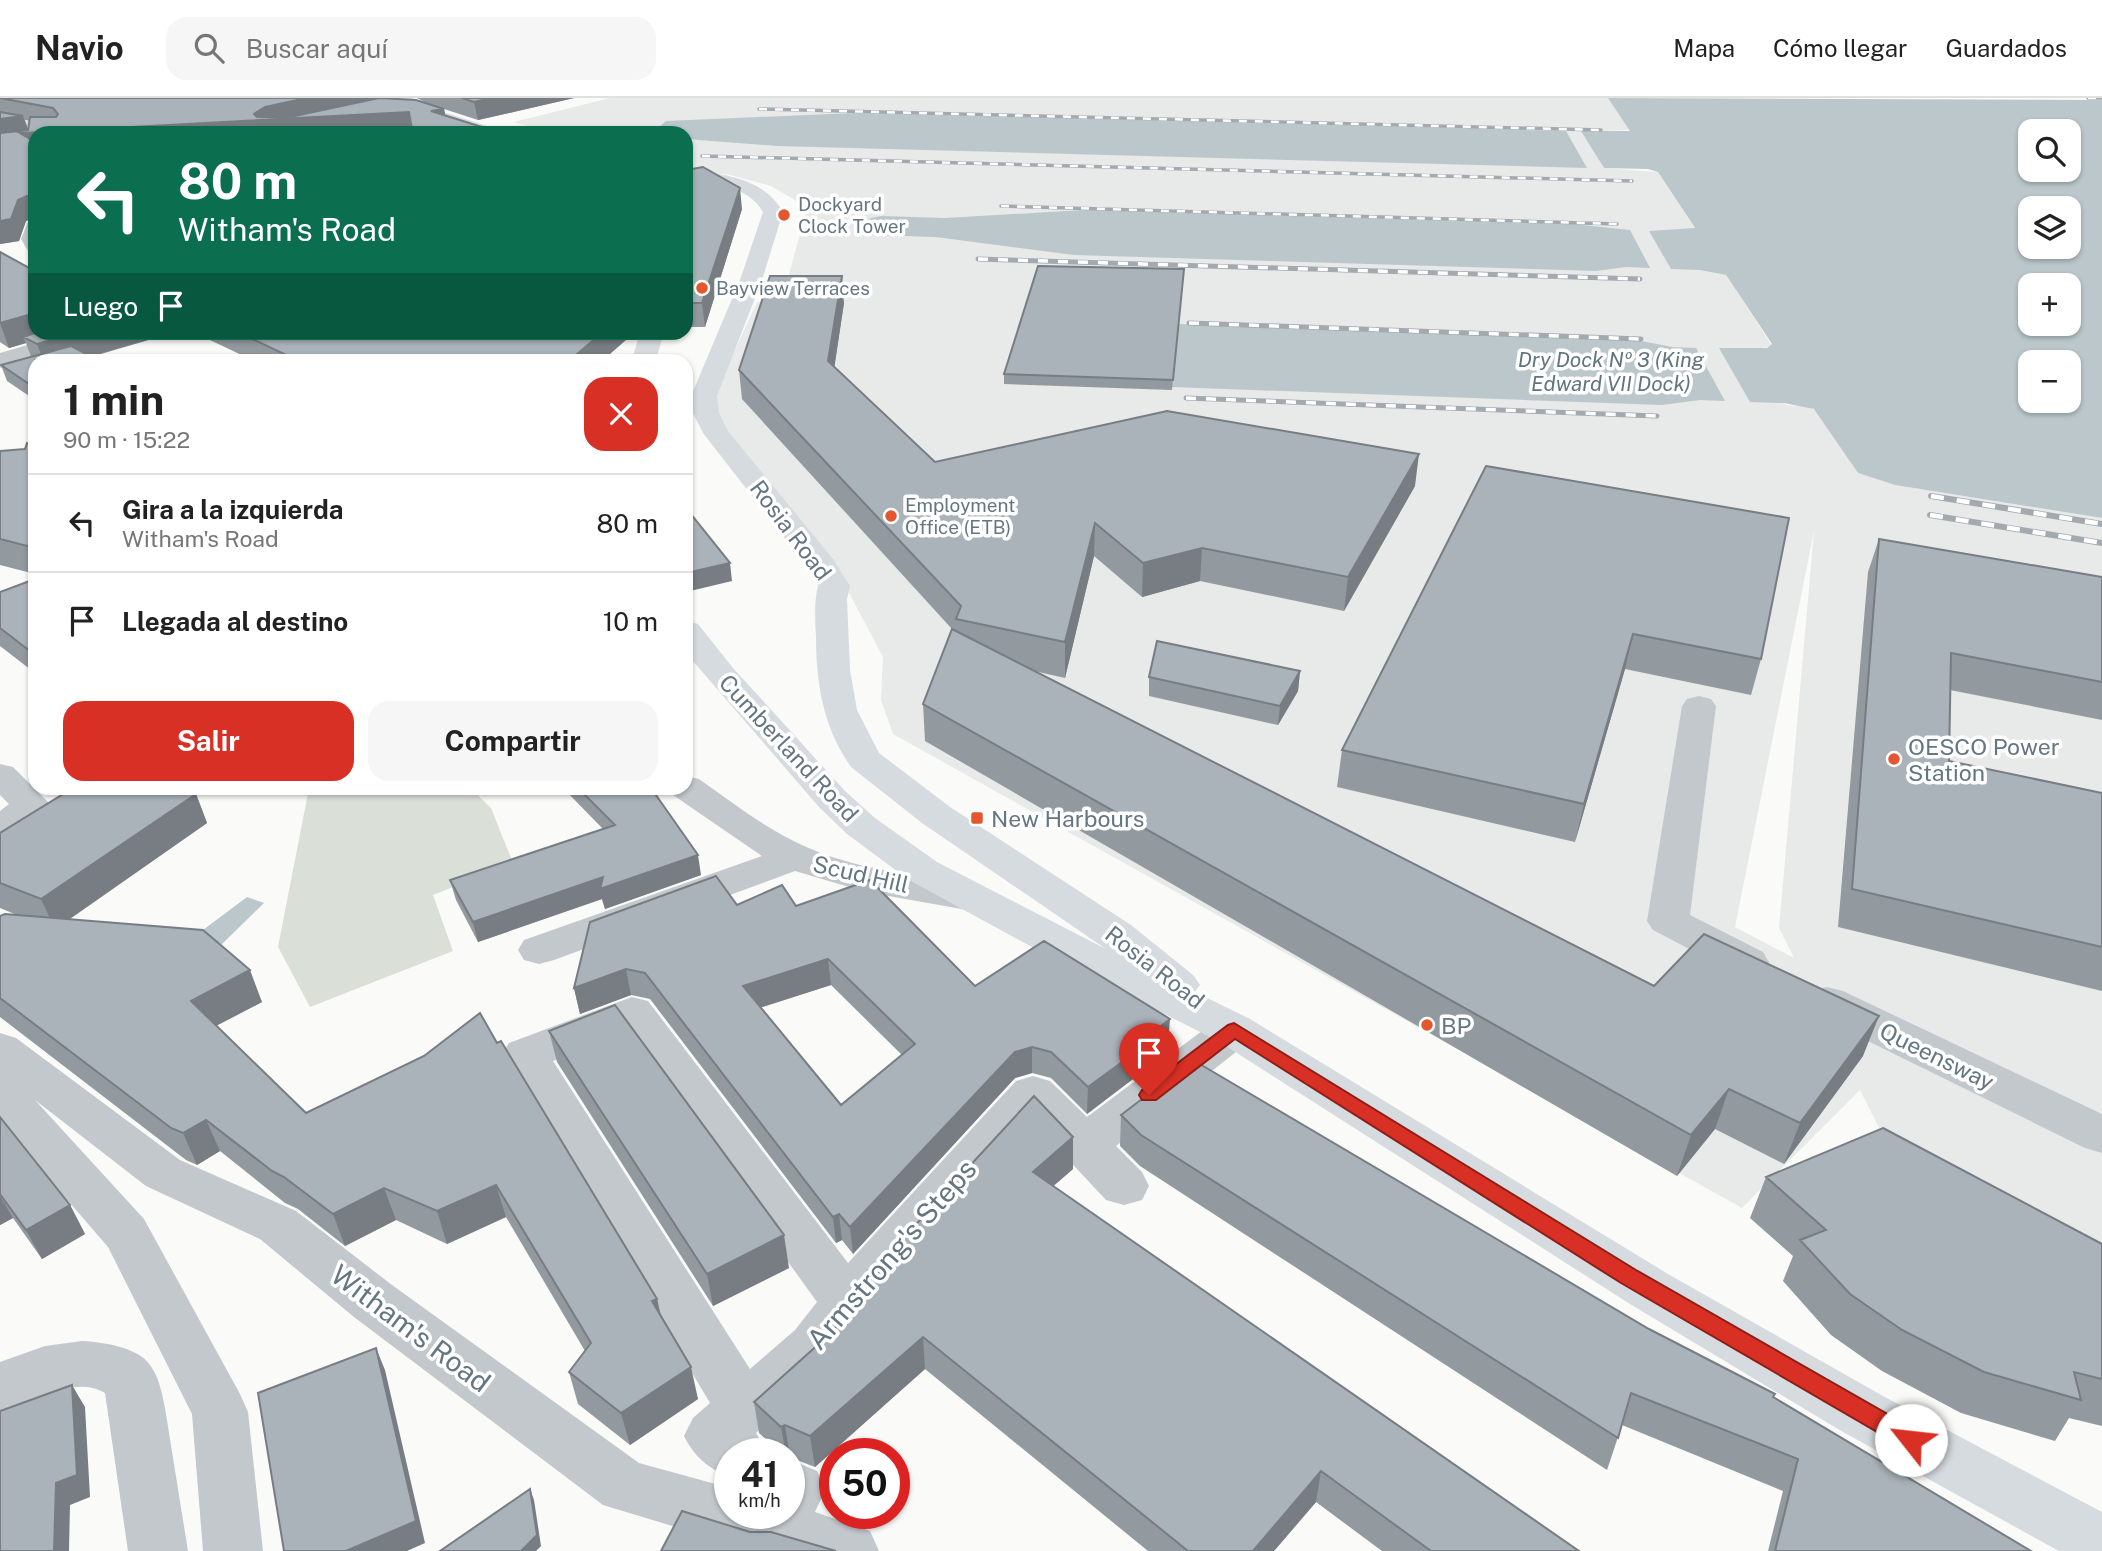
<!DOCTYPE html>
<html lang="es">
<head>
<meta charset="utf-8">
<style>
  :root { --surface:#fff; --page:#f6f6f6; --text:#222; --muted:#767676; --line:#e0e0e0; --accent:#d93025 }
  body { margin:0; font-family:"Public Sans",sans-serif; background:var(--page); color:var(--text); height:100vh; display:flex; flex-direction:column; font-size:26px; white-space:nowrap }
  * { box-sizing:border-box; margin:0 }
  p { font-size:23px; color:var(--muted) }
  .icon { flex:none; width:38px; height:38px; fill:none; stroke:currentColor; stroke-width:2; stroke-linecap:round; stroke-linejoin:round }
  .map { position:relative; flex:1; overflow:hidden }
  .drawer { position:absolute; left:28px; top:256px; width:665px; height:441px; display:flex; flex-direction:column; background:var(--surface); border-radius:21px; box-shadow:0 2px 5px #0004 }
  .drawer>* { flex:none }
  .hud { position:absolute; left:28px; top:28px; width:665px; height:214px; border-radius:21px; box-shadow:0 2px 5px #0004; background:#0b6e4f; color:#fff; overflow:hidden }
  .buttons { position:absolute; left:2018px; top:21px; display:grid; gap:14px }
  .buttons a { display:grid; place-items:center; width:63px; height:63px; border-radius:14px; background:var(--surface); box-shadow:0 2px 5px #0004; font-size:35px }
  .speed { position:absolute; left:714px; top:1340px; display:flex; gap:14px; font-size:35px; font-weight:700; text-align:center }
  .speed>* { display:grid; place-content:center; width:91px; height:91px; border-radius:50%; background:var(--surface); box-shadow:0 2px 5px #0004; line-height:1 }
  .speed small { font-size:18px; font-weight:400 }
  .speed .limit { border:10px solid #d22; background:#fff; color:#111 }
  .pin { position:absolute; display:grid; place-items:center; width:60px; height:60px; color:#fff; margin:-72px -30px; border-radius:50% 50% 50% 0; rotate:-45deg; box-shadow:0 0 7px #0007 }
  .pin .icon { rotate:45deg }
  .me { position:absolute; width:77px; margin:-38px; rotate:299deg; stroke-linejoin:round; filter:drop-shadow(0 0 5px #0008) }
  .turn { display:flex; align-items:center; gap:24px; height:147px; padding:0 35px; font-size:32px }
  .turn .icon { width:91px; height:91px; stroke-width:2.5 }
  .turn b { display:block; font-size:49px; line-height:60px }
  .then { display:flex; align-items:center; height:66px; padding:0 35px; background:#0003; gap:14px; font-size:26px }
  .round { display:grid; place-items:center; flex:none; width:74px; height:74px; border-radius:21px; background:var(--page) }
  .head { display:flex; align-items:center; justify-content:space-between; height:119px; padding:0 35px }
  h1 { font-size:42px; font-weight:700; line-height:52px }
  .primary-button { display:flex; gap:14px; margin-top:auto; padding:14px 35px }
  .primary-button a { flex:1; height:80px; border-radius:21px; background:var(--accent); color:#fff; font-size:28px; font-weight:700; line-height:80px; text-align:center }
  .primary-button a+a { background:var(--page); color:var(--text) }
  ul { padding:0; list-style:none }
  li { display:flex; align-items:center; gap:21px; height:98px; padding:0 35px; border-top:2px solid var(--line) }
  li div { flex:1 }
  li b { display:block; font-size:26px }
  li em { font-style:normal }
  header { display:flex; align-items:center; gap:42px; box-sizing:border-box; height:98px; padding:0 35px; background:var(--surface); border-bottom:2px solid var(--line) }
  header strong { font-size:33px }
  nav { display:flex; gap:38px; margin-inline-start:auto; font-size:24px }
  .search { width:490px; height:63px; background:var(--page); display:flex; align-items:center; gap:18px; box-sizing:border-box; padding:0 24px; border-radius:21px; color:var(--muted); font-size:26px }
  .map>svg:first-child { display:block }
</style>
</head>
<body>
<header>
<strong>Navio</strong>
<div class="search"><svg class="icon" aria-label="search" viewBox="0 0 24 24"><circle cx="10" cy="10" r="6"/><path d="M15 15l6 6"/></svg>Buscar aquí</div>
<nav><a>Mapa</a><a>Cómo llegar</a><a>Guardados</a></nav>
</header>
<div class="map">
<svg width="2102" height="1453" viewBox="0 0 2102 1453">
  <rect width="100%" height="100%" fill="#fafaf8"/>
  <path fill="#e8e9e9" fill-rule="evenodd" d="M610 0H1608L1630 32 1582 34 1604 70 1658 74 1695 131 1676 132 1700 172 1726 177 1772 248 1751 252 1719 251 1786 307 1805 308 1817 313 1858 375 1895 387 2102 420V1168L1893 1058 1860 992 1742 1110 893 636 881 602 883 559 839 476 723 328 714 305V298L757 204 782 203 805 117 795 102 771 88 730 77 686 71V35H549L514 24ZM1814 433 1779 830 1794 860 1735 829Z"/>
  <path fill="#dadfd7" d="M309 690H470L491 710 513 765 433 797 453 853 310 909 278 849Z"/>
  <path fill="#bbc7cb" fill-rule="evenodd" d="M1608 0 2102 2V420L1895 387 1858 375 1814 311 1784 305 1750 304 1719 250H1767L1772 246 1726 177 1700 172 1671 171 1649 133 1695 130 1658 74 1648 71 1604 70 1581 33H1630ZM2030 33H2068V72H2030ZM2030 110H2068V149H2030ZM2030 187H2068V226H2030ZM2030 264H2068V303H2030Z
    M854 15 1566 33 1587 70 777 48 698 42 686 40V35H670L673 31H657L666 23Z
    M1084 112 1573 126 1630 132 1650 170 1626 169 1596 173 1074 157 935 139 870 137 855 131 859 123 881 118 945 120Z
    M1179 226 1631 241 1672 249 1696 250 1725 303 1700 302 1662 307 1172 289Z
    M247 799 264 805 219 849 191 841Z"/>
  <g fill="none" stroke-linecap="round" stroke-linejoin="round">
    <path fill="#c3c8cc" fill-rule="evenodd" d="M35 122V155L28 153 21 141 28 124Z
      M72 234H110L107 239 0 270V255Z
      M1699 598 1711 601 1716 608 1690 817 1763 854 1769 864 1763 874 1748 878 1733 874 1653 832 1647 823 1682 608 1687 601Z
      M0 666 13 669 51 707C40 723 19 738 0 743V713L9 706 0 697Z
      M686 678 699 681C733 705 766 731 804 748 857 772 916 777 973 787L987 791 993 800 987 809 973 813 866 794 795 773 554 862 539 866 524 862 518 852 524 842 762 758 673 697 668 690H686Z
      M1827 889 1843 893 2102 1016V1055L2085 1050 1811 915 1805 904 1811 893Z
      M632 899 648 903 848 1165 1016 983 1033 978 1050 983 1087 1019 1218 921 1234 916 1250 921 1256 932 1250 943 1116 1048 1142 1074 1149 1088 1142 1102 1124 1107 1106 1102 1034 1025 898 1177 833 1264 756 1335 768 1356H730V1379C708 1371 694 1358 684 1338L693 1320 710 1305 502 956 509 945ZM623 935 817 1204 795 1232 750 1271 553 963Z
      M0 935 16 940 180 1062 296 1113 392 1187 639 1365 730 1390V1416H789V1361L817 1373 825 1392 815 1414 870 1433 879 1453H755L603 1407 354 1219 260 1141 146 1088 35 1002 144 1121 240 1296 248 1314 263 1453H203L192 1316 108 1149 0 1024Z
      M82 1243C102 1244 138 1249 150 1267 159 1279 162 1295 165 1310L188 1453H128L105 1295C72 1275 29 1308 0 1318V1264L45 1248Z"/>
    <path fill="#d6dbdf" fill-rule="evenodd" d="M392 0H412L428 9 496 31 499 35C469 35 413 24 392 0Z
      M0 20 32 24 59 31 62 35H35L0 30Z
      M686 72C723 76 763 79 783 114L762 182 717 298 719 315 728 333 833 461 850 488 847 501 850 572 857 612 879 655 950 709 1131 827 1193 877 1200 887 1195 894 1250 921 1668 1176 1883 1298 2102 1414V1453H2059L1843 1334 1630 1206 1218 943 1030 848 909 782 847 736 819 709 686 555V523L698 526 733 570 845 693 875 720 937 764 1106 851 922 725 851 669C823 629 816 585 816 538 815 521 814 504 818 488L808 470 703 335 693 315 691 298 740 182 763 114C748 87 713 86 686 84Z
      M640 234H664L656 262H632Z"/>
    <defs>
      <path id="rail-far2" d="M2088 0H2102
        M759 11 1601 32
        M702 58 1632 83
        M1001 108 1617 126
        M978 161H982"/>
      <path id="rail-far1" d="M978 161 1640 181
        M1189 225 1641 241
        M1186 300 1657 318"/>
      <path id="rail" d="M1931 398 2102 426
        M1930 417 2102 445"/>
    </defs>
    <use href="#rail-far2" stroke="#a2aab0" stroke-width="3.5"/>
    <use href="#rail-far1" stroke="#a2aab0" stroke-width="5"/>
    <use href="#rail" stroke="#a2aab0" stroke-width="6"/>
    <use href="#rail-far2" stroke="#fff" stroke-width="2.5" stroke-dasharray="8" stroke-linecap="butt"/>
    <use href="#rail-far1" stroke="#fff" stroke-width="3.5" stroke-dasharray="10" stroke-linecap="butt"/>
    <use href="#rail" stroke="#fff" stroke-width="4.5" stroke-dasharray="13" stroke-linecap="butt"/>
  </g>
  <path fill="#929a9f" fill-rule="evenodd" d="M0 0H393L428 6 417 0H574L478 22 444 11 445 18 406 33 35 35 31 121 26 123 19 143 0 146ZM25 22 30 23 28 32Z
    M686 72 742 111 705 229H686Z
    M0 154 35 234H176L91 259 35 262V302L7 283 1 267 31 259 26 245 9 250 0 244Z
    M1183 180 1172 292 1004 286V276Z
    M844 205 834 269 935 364 1415 388 1344 513 1200 483 1142 499 1094 458 1065 580 1034 573 1654 888 1863 958 1784 1066 1715 1031 1677 1078 925 643 923 606 952 531 742 301 739 272Z
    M193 234H635L603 262H252Z
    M35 350V476L0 467V353Z
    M1486 368 1761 561 1751 597 1625 571 1575 744 1337 689 1342 652Z
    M1879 441 2102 479V622L1950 592 1949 663 2102 695V893L1838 829 1868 474Z
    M35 481V575L0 548V494Z
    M1300 573 1298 593 1278 627 1149 598V579Z
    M563 690H651L701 777 605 811 602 801 478 844 456 802 450 782 603 731Z
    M196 696 207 725 70 821 262 904 216 928 306 1015 424 958 657 1201 661 1218 698 1301 630 1347 578 1306 569 1274 585 1253 506 1119 447 1146 396 1122 345 1148 298 1111 285 1105 220 1053 197 1067 186 1062 0 919V818L17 817 0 810V735Z
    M737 807 796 808 975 888 1168 947 1151 962 1150 968 1087 1016 1051 980 1032 975 1015 980 853 1156 842 1142 836 1145 650 901 631 897 580 916 574 890ZM831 887 902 957 841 1007 761 909Z
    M549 933 789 1170 713 1208 557 964Z
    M1121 1017 1649 1231 1774 1299 2031 1453H1768L1783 1393 1622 1327 1607 1372 1140 1068 1120 1048Z
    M0 1019 70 1107 85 1136 42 1161 13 1120 0 1127Z
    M1073 1039V1071L1053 1088 1579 1453H1382L1316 1404 1274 1453H1148L925 1271 815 1369 789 1359V1356H782L759 1335 754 1304 831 1235 882 1171V1168Z
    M1766 1079 2102 1146V1328L2069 1320 2055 1343 1961 1315 1882 1273 1831 1237 1783 1183 1793 1158 1750 1120Z"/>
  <path fill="#777d82" d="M307 0H382L409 14 413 32 369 35H35V54L0 41V21L23 18 29 34 254 16 265 9Z
    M491 0H574L478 22 474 4Z
    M444 11 448 30 431 13Z
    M740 90 742 111 705 229 702 205Z
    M27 98 34 117H35V133L31 121 26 123 19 143 0 146V123L18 102Z
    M842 178 844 205 831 292 828 263Z
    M35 215V234H61L23 239 26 245 9 250 0 225Z
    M81 234H176L77 262H43L37 246Z
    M603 234H635L603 262H570Z
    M1419 356 1415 388 1344 513 1348 479Z
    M1095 425 1094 458 1065 580V544Z
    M1202 450 1200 483 1142 499 1143 465Z
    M730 465 732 483 686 494V475Z
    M1633 536 1625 571 1575 744 1584 706Z
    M1300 573 1298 593 1278 627 1280 608Z
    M196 696 207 725 55 831 41 801Z
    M698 757 701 777 605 811 602 801 478 844 473 824 603 779Z
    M828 861 831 887 747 914 743 888Z
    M626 871 631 897 580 916 574 890Z
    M250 872 262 904 204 934 191 903Z
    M1879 918 1863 958 1784 1066 1800 1025Z
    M1170 921 1168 947 1151 962 1150 968 1087 1016 1088 989Z
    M1032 949V975L1015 980 853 1156 850 1129 1015 954Z
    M1729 991 1715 1031 1677 1078 1691 1037Z
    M206 1022 220 1053 197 1067 183 1035Z
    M1073 1039V1071L1034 1105 1033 1074Z
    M496 1087 506 1119 447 1146 437 1113Z
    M384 1090 396 1122 345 1148 333 1116Z
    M0 1098 13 1120 0 1127Z
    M70 1107 85 1136 42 1161 26 1132Z
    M839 1116 842 1142 836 1145 833 1119Z
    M784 1137 789 1170 713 1208 707 1176Z
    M657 1201 664 1233 652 1203Z
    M923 1239 925 1271 815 1369 810 1338Z
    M376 1250 385 1272 425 1445 407 1453H346Z
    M691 1269 698 1301 630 1347 621 1315Z
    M72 1287 85 1309 90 1399 70 1407 69 1453H54L56 1385Z
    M785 1327 790 1359H789V1356H786L781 1329Z
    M1321 1373 1316 1404 1274 1453H1253Z
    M530 1391 534 1402 541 1448 536 1453H521Z"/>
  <path fill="#aab3b9" stroke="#777d82" stroke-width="2" fill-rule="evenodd" d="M0 0H307L265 9 254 16 257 19H290L379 0 416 2 444 11 431 13 501 35H399L412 31 409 14 20 35 35 44V117L30 118V101L27 98 18 102 11 121 0 123V35L28 32 30 19H56L58 16 53 10Z
    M462 0H491L474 4Z
    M0 14 23 18 0 21Z
    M703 69 740 90 702 205H686V72Z
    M0 154 35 173V215L0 225Z
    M1038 168 1184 171 1173 282 1004 276Z
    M770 178H842L828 263 935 364 1167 313 1419 356 1348 479 1202 450 1143 465 1095 425 1065 544 956 521 961 508 739 272Z
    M38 234H81L37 246 23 239Z
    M237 234H603L570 262H297Z
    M71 248 98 262H35V290L1 267Z
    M27 345 35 350V450L0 441V353L25 351Z
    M1486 368 1789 420 1761 561 1633 536 1584 706 1342 652Z
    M686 410 730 465 686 475Z
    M1879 441 2102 479V584L1951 555 1949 663 2102 695V849L1852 791Z
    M35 481V557L0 530V494Z
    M952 531 1654 888 1704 836 1879 918 1800 1025 1729 991 1691 1037 923 606Z
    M1157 543 1300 573 1280 608 1149 579Z
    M73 690H177L196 696 41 801 0 785V735Z
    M578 690H651L698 757 600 791 603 779 473 824 450 782 615 727Z
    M716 778 737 807 782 787 796 808 870 782 975 888 1044 843 1170 921 1147 939 1152 942 1088 989 1051 954 1032 949 1015 954 850 1129 839 1116 833 1119 645 875 626 871 574 890 590 824ZM828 861 915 946 841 1007 743 888Z
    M5 816 203 832 250 872 191 903 306 1015 424 958 480 915 497 945 501 943 657 1201 652 1203 691 1269 621 1315 569 1274 591 1245 496 1087 437 1113 384 1090 333 1116 284 1079 272 1073 206 1022 183 1035 171 1030 0 900V818Z
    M615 907 784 1137 707 1176 549 933Z
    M1193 962 1649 1231 1775 1296 1773 1299 2031 1453H1775L1798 1361 1631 1295 1618 1340 1141 1037 1121 1017Z
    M1034 998 1073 1039 1033 1074 1579 1453H1431L1321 1373 1253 1453H1188L923 1239 810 1338 785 1327 781 1329 754 1304 831 1235 873 1179 884 1170 882 1168 897 1147Z
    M0 1019 70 1107 26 1132 0 1096Z
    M1883 1030 2102 1146V1281L2074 1274 2081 1302 1984 1274 1902 1232 1850 1196 1800 1142 1826 1132 1766 1079Z
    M376 1250 416 1423 346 1453H284L258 1295Z
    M72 1287 77 1377 56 1385 54 1453H0V1313Z
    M530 1391 537 1437 521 1453H440Z
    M682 1413 750 1434H771L836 1453H661Z"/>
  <path fill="#d93025" stroke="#8d1f18" stroke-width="2" d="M1234 925 1636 1172 1919 1334 1923 1342 1919 1349 1911 1352 1903 1349 1621 1185 1235 941 1156 1002H1142L1139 997 1142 992 1228 927Z"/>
  <g fill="#e4572e" stroke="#fff" stroke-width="2.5">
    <circle cx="784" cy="117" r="7"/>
    <circle cx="702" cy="190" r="7"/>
    <circle cx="891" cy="418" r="7"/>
    <circle cx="1894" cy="661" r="7"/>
    <rect x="970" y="713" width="14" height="14" rx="3.5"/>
    <circle cx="1427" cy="927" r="7"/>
  </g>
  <g text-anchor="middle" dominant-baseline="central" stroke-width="7" stroke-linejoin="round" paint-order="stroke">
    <g font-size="19" fill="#657683" stroke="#fff" text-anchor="start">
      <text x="798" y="106">Dockyard<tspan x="798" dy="22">Clock Tower</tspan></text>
      <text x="716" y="190">Bayview Terraces</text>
      <text x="905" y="407">Employment<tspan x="905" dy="22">Office (ETB)</tspan></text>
    </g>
    <g font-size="21" font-style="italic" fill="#60757c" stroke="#fff">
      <text x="1611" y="261">Dry Dock № 3 (King<tspan x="1611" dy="24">Edward VII Dock)</tspan></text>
    </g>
    <g font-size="23" fill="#657683" stroke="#fff">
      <text transform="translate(791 432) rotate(53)">Rosia Road</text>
      <text transform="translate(789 650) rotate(47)">Cumberland Road</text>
      <text transform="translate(861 776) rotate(13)">Scud Hill</text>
      <text transform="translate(1155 869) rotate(38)">Rosia Road</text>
      <text transform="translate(1937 958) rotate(26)">Queensway</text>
    </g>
    <g font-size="23" fill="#657683" stroke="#fff" text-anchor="start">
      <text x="1908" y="648">OESCO Power<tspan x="1908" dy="26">Station</tspan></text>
      <text x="991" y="720">New Harbours</text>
      <text x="1441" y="927">BP</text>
    </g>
    <g font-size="28" fill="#657683" stroke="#fff">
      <text transform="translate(891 1156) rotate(-49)">Armstrong's Steps</text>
      <text transform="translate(411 1230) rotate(37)">Witham's Road</text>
    </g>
  </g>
</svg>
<div class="buttons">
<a><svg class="icon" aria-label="search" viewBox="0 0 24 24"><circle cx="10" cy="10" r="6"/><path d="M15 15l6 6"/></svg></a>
<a><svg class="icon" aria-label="layers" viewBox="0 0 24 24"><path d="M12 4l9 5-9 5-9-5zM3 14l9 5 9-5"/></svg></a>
<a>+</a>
<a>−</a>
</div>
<div class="speed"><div>41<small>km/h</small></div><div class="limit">50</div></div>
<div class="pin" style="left:1149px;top:997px;background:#d93025"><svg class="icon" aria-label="arrive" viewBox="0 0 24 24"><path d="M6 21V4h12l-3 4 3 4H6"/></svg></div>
<svg class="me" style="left:1911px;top:1342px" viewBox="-20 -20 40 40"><circle r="19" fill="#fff"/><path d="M0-13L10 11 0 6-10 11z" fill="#d93025"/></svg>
<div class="hud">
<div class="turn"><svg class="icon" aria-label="left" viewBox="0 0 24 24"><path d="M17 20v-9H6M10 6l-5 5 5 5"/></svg><div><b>80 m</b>Witham's Road</div></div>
<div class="then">Luego<svg class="icon" aria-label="arrive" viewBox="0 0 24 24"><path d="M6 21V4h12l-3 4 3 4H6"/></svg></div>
</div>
<section class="drawer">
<div class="head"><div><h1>1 min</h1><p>90 m · 15:22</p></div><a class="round" style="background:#d93025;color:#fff"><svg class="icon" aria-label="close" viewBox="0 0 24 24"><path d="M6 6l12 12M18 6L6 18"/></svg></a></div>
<ul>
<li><svg class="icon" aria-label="left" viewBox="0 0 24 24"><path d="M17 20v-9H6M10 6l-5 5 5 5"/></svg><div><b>Gira a la izquierda</b><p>Witham's Road</p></div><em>80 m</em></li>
<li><svg class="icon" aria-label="arrive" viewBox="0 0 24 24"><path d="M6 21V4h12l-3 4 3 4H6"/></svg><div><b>Llegada al destino</b></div><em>10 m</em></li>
</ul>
<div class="primary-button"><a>Salir</a><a>Compartir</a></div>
</section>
</div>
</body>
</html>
